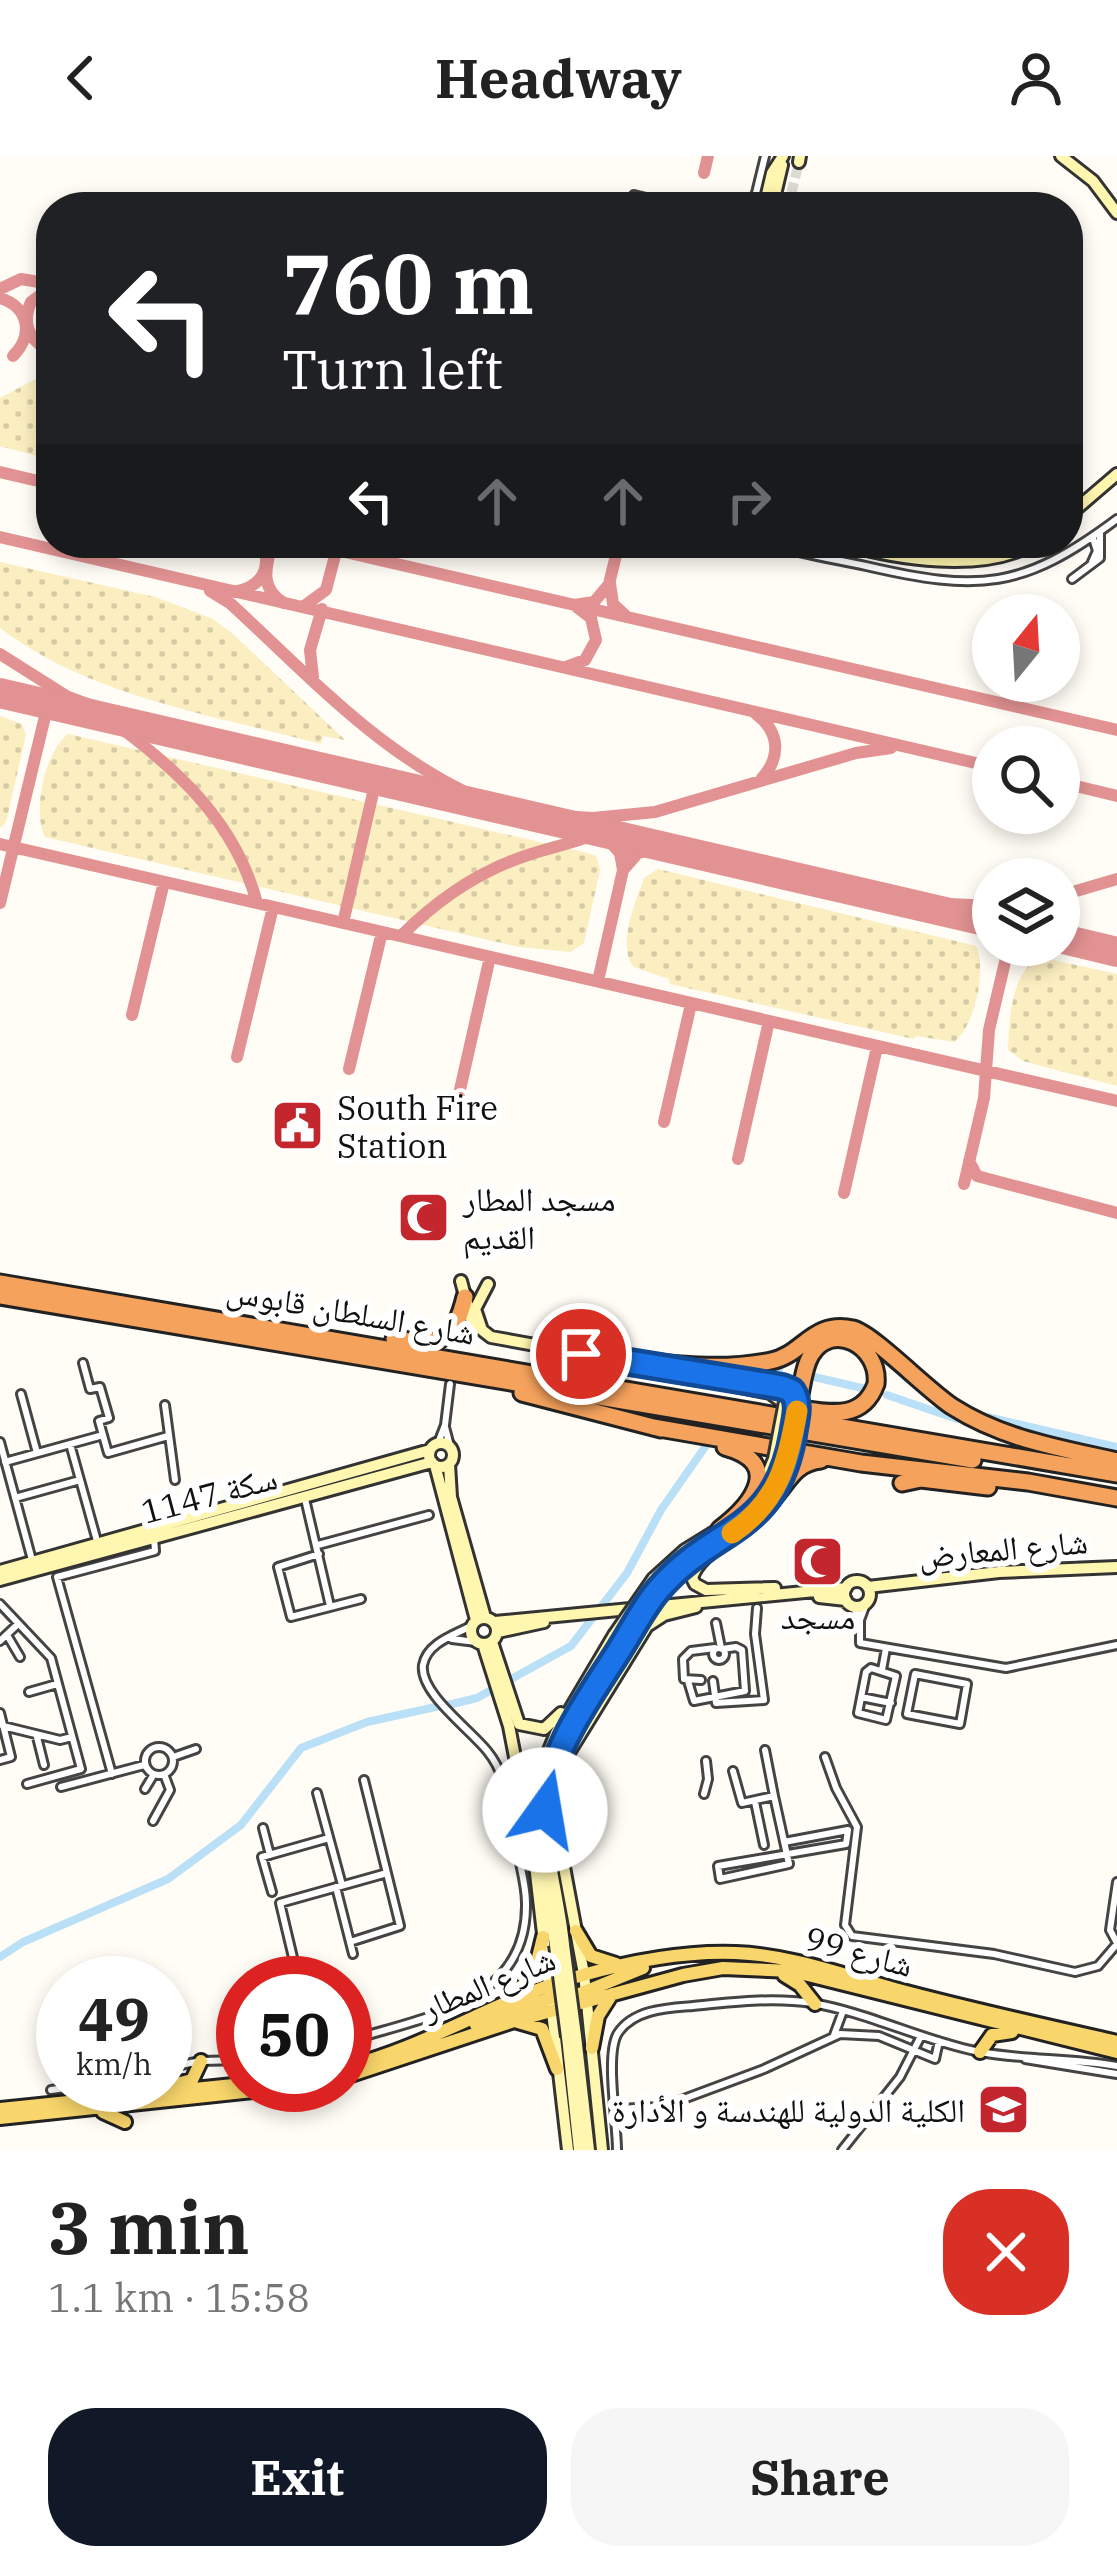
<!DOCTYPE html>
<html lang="en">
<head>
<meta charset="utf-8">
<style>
  :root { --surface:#fff; --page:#f6f6f6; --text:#222; --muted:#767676; --accent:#111827 }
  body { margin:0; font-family:"IBM Plex Serif","Noto Naskh Arabic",serif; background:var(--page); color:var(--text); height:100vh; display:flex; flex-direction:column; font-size:45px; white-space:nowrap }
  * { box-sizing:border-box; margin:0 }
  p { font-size:39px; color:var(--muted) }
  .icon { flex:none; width:66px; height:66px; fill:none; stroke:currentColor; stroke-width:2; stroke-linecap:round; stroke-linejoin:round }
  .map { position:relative; height:1994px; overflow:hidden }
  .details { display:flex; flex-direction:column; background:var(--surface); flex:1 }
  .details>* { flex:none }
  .guide { position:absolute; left:36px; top:36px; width:1047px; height:366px; border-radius:48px; box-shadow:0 6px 18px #0003; background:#202124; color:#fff; overflow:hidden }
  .needle { width:78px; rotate:18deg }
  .controls { position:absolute; left:972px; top:438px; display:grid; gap:24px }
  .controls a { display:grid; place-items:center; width:108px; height:108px; border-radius:50%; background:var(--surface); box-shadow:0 6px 18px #0003; font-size:60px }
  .speed { position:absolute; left:36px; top:1800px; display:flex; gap:24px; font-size:60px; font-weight:700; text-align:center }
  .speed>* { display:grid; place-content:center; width:156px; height:156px; border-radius:50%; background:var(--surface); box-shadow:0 6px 18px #0003; line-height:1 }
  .speed small { font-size:30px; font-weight:400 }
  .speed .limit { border:18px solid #d22; background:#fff; color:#111 }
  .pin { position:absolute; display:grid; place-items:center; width:102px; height:102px; color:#fff; margin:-51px; border:6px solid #fff; border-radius:50%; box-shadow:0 3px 12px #0007 }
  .me { position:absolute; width:132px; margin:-66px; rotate:13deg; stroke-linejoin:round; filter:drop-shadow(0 0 9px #0008) }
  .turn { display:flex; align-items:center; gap:42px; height:252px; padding:0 48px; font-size:54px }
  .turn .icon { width:156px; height:156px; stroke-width:2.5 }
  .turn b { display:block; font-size:84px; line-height:102px }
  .lanes { display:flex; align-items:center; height:114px; padding:0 48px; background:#0003; justify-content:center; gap:60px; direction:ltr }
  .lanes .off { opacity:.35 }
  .round { display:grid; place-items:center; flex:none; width:126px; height:126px; border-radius:48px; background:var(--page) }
  .summary { display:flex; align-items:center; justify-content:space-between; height:204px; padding:0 48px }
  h1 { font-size:72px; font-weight:700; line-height:90px }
  .action { display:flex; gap:24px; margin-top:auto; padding:24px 48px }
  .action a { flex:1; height:138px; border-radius:48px; background:var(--accent); color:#fff; font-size:48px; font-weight:700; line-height:138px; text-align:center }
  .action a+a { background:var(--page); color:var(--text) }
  header { display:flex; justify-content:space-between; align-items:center; height:156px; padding:0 48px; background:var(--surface); font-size:54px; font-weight:700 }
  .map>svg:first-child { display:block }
</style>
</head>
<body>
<header><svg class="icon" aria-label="back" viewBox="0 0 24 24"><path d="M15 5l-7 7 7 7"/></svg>Headway<svg class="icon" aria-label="person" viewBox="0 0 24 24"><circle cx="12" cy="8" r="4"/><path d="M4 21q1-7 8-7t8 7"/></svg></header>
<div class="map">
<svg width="1117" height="1994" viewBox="0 0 1117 1994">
  <defs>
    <pattern id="sand-dots" width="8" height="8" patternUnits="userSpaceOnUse" patternTransform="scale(3)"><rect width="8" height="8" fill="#fbeec1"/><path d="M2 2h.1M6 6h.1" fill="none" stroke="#d6cba5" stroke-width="1.8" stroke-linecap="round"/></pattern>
  </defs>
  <rect width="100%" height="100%" fill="#fffdf5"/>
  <path fill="url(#sand-dots)" d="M41 220 51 221V304L0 290V242Z
    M0 406 155 441 211 462 233 478 345 584 323 580 321 588C213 559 91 541 0 472Z
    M0 560 22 568 26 579 6 666 0 672Z
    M68 578 588 697 596 700 600 714 584 787 570 796 519 791 45 681C32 654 45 596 68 578Z
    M658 713 976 790C987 813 975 870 954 886L916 880 914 883 670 828 669 823 634 811C616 790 636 746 644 722Z
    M1044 802 1117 818V930L1023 905 1008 894C1009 866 1011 808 1044 802Z"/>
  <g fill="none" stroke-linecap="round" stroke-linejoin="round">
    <path stroke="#b9e0f7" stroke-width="8" d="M744 1218 779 1214
      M810 1220 866 1233
      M887 1239 957 1263
      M983 1260 1117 1291
      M504 1527 571 1490 627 1417 661 1354 705 1291
      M448 1549 477 1542 493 1533
      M0 1801 23 1786 168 1723 241 1669 301 1592 367 1566 440 1550"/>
    <path stroke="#e29292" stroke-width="12" d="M704 17 708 0
      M0 133 21 123 51 128
      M0 142C29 151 34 179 13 200
      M46 193C28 182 22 166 31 146L51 131
      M0 316 51 328
      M0 381 993 611
      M272 387C266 411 259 432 284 447
      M306 387 1117 574
      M608 432 619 387
      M210 435 231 448C318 528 396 616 511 655
      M234 436C261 431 273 413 262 387
      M304 450 326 434 338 388
      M0 498 68 541 153 572
      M566 511 585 504 596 484 591 462 574 449 594 446 610 427 613 448 627 461
      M313 521 310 494 322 453
      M756 558C780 576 781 601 762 622
      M106 561C174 610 235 664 257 747
      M1059 626 1117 640
      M523 658 593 662 655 656 856 597 891 592
      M0 688 1117 945
      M1059 740 1117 723
      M904 746 993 750
      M0 747 48 548
      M343 767 376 624
      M401 780C437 744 479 715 528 699 553 691 577 686 601 676L620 697 623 714 638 697 665 691
      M598 825 630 683
      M132 859 164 726
      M237 901 273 751
      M349 913 382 776
      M457 947 490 801
      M664 966 691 848
      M738 1003 769 865
      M969 1005 977 1020 1117 1057
      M964 1028 984 942 989 874 1009 789
      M844 1037 877 891"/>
    <path stroke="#e29292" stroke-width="30" d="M0 537 993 767
      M1059 782 1117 796"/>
    <path stroke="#dbdad3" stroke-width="10" stroke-dasharray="10 5" stroke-linecap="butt" d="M788 51 799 6"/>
    <defs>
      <path id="street" d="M634 39 683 51
        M748 51 756 37 765 0
        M767 387C799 398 834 403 866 410 979 436 1022 434 1117 363
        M1092 406 1097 395 1093 382
        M1072 423 1100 402V376
        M83 1207 90 1233 100 1231 109 1262 99 1265 108 1297 168 1280
        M21 1238 37 1297
        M165 1249 175 1324
        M445 1271 450 1290
        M0 1286 32 1404
        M438 1287 445 1269 450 1228
        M70 1288 97 1385
        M5 1306 103 1279
        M15 1342 80 1324
        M305 1343 330 1450
        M318 1389 429 1359
        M319 1398 278 1411 291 1461 361 1443
        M0 1448 51 1502 81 1613 27 1628
        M866 1448 860 1464V1487L1006 1512 1117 1489
        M853 1450 860 1464
        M716 1467 721 1492
        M7 1479 20 1501
        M452 1483 476 1486
        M0 1485 18 1468
        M713 1498a6 6 0 1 1 12 0a6 6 0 1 1-12 0Z
        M871 1512 896 1520 886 1564 858 1557 866 1516Z
        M882 1514 886 1492
        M915 1518 967 1528 960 1568 907 1558Z
        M701 1524 684 1523 683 1503 691 1495 715 1492
        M688 1525 694 1545 745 1535 742 1494 736 1491 722 1493
        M713 1525 716 1547 764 1544 755 1478 757 1452
        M29 1536 57 1528
        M861 1541 891 1547
        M0 1557 11 1601 0 1604
        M3 1570 60 1584 72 1581
        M37 1581 44 1609
        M145 1605a14 14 0 1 1 28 0a14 14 0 1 1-28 0Z
        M765 1594 774 1640C779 1663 784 1685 789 1708L720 1723 718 1710 846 1688 848 1674 784 1686
        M173 1601 196 1593
        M825 1601 836 1632 857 1671 845 1769 852 1780 994 1798 1075 1816 1098 1810 1117 1788
        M733 1615 742 1647 774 1640
        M112 1618 57 1421 155 1395 154 1381
        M61 1631 144 1609
        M145 1633 154 1618
        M317 1637 342 1729
        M704 1638 708 1623 706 1605
        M755 1646 764 1689
        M153 1665 170 1634 164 1618
        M263 1672 270 1699
        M1117 1726 1110 1774 1117 1787
        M336 1731 353 1798
        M272 1736 262 1701 329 1682
        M350 1786 400 1770 364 1624
        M295 1810 280 1747 387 1717
        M834 1879 843 1855
        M345 1886C421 1861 528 1850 526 1747 526 1729 520 1710 517 1692 511 1660 509 1622 488 1596 471 1574 419 1537 423 1509 427 1487 454 1479 471 1470
        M1025 1903 1117 1918
        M165 1912 201 1905 243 1904
        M51 1934 87 1929
        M617 1953 662 1951 764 1913 840 1878 879 1880 935 1903 939 1885
        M617 1994C617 1965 605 1897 618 1877 634 1853 668 1852 693 1850 733 1846 773 1841 812 1847 870 1857 923 1885 980 1896 1025 1904 1072 1902 1117 1910
        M842 1994 900 1921 921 1880"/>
      <path id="secondary" d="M1061 0 1093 25 1117 57
        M799 6 800 0
        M764 51 772 17 783 0
        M772 51 782 9
        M1068 360 1117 318
        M840 387C896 403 982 418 1035 387
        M878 387 920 398
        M461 1125 474 1174
        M488 1128 475 1153 482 1174 491 1181 585 1198
        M600 1207 699 1224
        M692 1216 791 1235
        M730 1229 770 1237 785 1248
        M429 1299a12 12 0 1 1 24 0a12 12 0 1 1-24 0Z
        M449 1308 451 1341 485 1461
        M435 1309 476 1464
        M757 1343 774 1303
        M755 1360C739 1382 699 1397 692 1422L695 1428 706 1434 775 1432
        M0 1415 430 1294
        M653 1423 685 1394 724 1370
        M0 1424 432 1306
        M844 1438a13 13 0 1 1 26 0a13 13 0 1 1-26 0Z
        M665 1426 720 1385
        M868 1431 999 1416 1117 1411
        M819 1441 846 1444
        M471 1475a13 13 0 1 1 26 0a13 13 0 1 1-26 0Z
        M495 1466 846 1432
        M498 1476 544 1466
        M492 1486 519 1568 544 1573 561 1557
        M483 1488 509 1570 525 1653
        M538 1620 531 1637V1674L568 1994
        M537 1624 556 1577 614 1479
        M539 1690 555 1789
        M564 1789C560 1744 544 1694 546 1649 547 1589 596 1532 627 1483
        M576 1880 589 1994
        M567 1881 579 1994
        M602 1994 584 1818 558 1679V1635L568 1598 647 1470 664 1459 696 1451"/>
      <path id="primary" d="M576 1775 591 1800 616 1808
        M784 1819 800 1829 815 1848
        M515 1835 533 1822 543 1781
        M562 1845 643 1812
        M518 1866 542 1873 557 1913
        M476 1869 570 1835
        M592 1892 598 1860 612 1838
        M980 1896 992 1879 1012 1876
        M345 1911C428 1891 500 1841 583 1819 632 1805 684 1795 736 1797 790 1799 843 1819 895 1833 969 1853 1043 1869 1117 1886
        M345 1921 511 1866 683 1819 723 1812 792 1815 1117 1896
        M173 1929 192 1924 201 1905
        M0 1953 243 1928
        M103 1956 125 1966
        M0 1962 309 1929"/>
      <path id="highway" d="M0 1127 1117 1318
        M0 1140 973 1304
        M394 1183C439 1190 454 1187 465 1141
        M581 1198C646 1204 707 1218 771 1205 803 1199 812 1164 853 1173 873 1178 928 1235 953 1251 1003 1283 1060 1292 1117 1305
        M522 1237 661 1273
        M787 1251C822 1255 861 1269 876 1228 880 1190 832 1164 811 1199 803 1212 802 1233 798 1248
        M653 1271 861 1307 1028 1326 1117 1342
        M902 1327 921 1323 988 1331
        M762 1353C786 1335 789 1307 821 1304
        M720 1373C753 1348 784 1307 725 1291"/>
    </defs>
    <use href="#street" stroke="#444" stroke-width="12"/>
    <use href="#secondary" stroke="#333" stroke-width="16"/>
    <use href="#primary" stroke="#222" stroke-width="18"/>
    <use href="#highway" stroke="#222" stroke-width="21"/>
    <use href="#street" stroke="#fff" stroke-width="6"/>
    <use href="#secondary" stroke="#fff6b0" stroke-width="10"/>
    <use href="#primary" stroke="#f9d66b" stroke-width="12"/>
    <use href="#highway" stroke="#f5a25d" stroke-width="15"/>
    <defs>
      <path id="secondary-bridge" d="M774 1303 789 1225
        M787 1306 798 1248
        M614 1479 653 1423
        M627 1483 665 1426
        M555 1789 567 1881
        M564 1789 576 1880"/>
    </defs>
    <use href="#secondary-bridge" stroke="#333" stroke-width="16" stroke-linecap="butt"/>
    <use href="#secondary-bridge" stroke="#fff6b0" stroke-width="10"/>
  </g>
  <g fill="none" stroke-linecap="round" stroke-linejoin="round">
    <defs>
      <path id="route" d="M545 1654C549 1595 587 1545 618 1496 631 1476 642 1453 658 1434 713 1369 775 1380 793 1279 795 1263 801 1249 792 1235L782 1231 581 1198"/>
    </defs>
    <use href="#route" stroke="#114b97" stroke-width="30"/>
    <use href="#route" stroke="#1a73e8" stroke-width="21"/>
    <path stroke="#f59e0b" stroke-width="21" d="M732 1377C778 1346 788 1307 797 1255"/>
  </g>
  <defs>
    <symbol id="civic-square" viewBox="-11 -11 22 22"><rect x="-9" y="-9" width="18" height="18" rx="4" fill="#c4262e" stroke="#fff"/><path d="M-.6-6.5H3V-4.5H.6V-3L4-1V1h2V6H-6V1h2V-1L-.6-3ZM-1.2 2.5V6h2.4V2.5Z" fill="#fff"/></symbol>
    <symbol id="mosque-square" viewBox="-11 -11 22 22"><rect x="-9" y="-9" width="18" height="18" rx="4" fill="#c4262e" stroke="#fff"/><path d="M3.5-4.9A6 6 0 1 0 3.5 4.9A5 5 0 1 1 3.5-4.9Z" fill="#fff"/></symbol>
    <symbol id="university-square" viewBox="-11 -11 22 22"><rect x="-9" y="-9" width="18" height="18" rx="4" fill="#c4262e" stroke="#fff"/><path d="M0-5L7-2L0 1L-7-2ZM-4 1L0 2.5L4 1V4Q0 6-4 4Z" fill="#fff"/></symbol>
  </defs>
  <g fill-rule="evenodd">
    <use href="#civic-square" x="268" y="940" width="59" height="59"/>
    <use href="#mosque-square" x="394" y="1032" width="59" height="59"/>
    <use href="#mosque-square" x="788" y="1376" width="59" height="59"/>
    <use href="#university-square" x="974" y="1924" width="59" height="59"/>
  </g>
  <g text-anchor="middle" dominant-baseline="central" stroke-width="12" stroke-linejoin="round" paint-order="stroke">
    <g font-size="33" fill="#111" stroke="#fff" text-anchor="start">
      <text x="337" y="951">South Fire<tspan x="337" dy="38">Station</tspan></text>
      <text x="463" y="1042">مسجد المطار<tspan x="463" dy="38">القديم</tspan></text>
      <text x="818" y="1460" text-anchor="middle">مسجد</text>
      <text x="965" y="1953" text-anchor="end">الكلية الدولية للهندسة و الأدارة</text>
    </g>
    <g font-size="33" fill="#111" stroke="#fff">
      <text transform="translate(351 1155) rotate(10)">شارع السلطان قابوس</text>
      <text transform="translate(209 1338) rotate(-15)">سكة 1147</text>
      <text transform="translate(1003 1392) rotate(-5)">شارع المعارض</text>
      <text transform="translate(859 1795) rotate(15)">99 شارع</text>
      <text transform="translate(488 1827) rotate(-22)">شارع المطار</text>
    </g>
  </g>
</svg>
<div class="controls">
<a><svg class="needle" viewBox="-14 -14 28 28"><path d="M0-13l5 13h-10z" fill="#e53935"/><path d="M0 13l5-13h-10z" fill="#767676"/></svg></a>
<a><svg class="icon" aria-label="search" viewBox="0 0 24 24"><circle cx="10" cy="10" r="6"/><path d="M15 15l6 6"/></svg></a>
<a><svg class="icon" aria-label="layers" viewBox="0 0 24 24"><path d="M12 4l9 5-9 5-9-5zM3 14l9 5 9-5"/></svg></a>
</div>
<div class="speed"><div>49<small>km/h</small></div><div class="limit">50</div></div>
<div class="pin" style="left:581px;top:1198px;background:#d93025"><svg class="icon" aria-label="arrive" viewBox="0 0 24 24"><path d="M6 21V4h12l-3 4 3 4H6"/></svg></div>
<svg class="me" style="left:545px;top:1654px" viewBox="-20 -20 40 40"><circle r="19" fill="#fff"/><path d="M0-13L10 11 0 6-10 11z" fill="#1a73e8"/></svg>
<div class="guide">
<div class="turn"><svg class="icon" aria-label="left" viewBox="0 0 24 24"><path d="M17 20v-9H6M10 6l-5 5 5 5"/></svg><div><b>760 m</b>Turn left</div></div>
<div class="lanes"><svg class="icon" aria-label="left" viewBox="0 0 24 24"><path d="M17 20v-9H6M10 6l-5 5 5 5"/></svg><svg class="icon off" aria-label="ahead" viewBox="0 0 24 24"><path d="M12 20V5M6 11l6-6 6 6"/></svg><svg class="icon off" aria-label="ahead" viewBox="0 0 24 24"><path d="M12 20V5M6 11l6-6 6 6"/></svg><svg class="icon off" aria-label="right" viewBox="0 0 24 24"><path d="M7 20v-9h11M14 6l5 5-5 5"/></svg></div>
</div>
</div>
<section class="details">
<div class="summary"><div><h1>3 min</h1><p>1.1 km · 15:58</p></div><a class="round" style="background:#d93025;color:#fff"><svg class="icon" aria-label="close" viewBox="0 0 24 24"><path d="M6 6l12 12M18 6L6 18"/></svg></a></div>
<div class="action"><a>Exit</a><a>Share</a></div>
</section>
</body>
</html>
